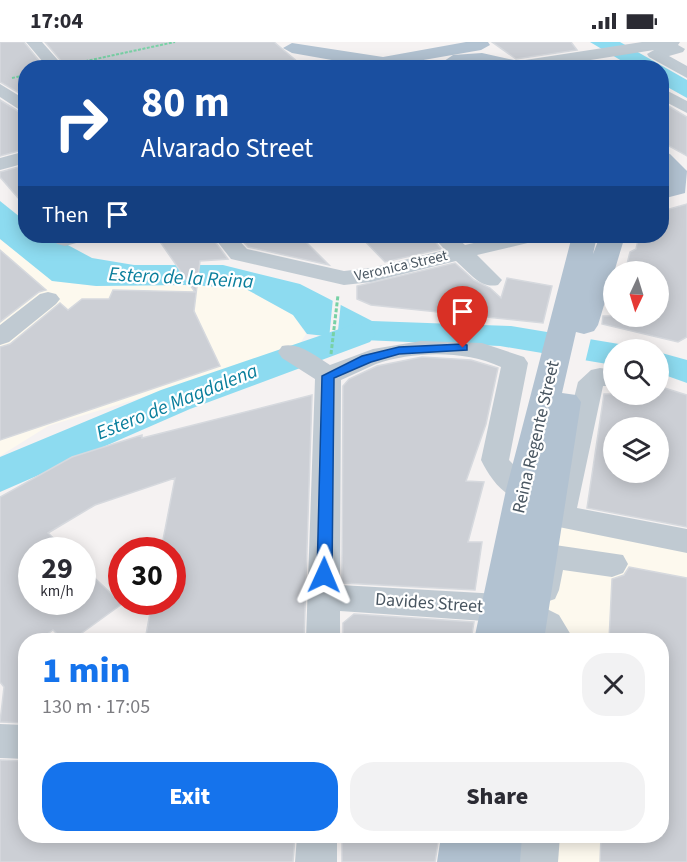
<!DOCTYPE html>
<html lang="en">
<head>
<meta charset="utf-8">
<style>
  :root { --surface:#fff; --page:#f2f2f3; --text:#2b2b33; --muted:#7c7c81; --accent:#1573ec }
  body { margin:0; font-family:"Source Sans 3",sans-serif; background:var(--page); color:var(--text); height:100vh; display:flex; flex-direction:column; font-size:22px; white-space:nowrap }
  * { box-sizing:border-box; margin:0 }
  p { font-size:20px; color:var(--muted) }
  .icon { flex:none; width:33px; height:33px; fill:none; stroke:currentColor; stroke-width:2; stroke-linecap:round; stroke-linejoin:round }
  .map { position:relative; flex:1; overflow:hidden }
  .panel { position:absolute; left:18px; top:591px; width:651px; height:210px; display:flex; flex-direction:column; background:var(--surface); border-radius:24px; box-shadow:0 3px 15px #0003 }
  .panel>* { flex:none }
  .top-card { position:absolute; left:18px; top:18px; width:651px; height:183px; border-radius:24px; box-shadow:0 3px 15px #0003; background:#1a4fa0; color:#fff; overflow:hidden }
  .needle { width:39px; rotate:184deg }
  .controls { position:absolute; left:603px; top:219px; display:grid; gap:12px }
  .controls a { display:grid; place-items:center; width:66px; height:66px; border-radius:50%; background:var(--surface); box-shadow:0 3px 15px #0003; font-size:30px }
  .speed { position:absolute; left:18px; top:495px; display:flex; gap:12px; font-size:30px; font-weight:700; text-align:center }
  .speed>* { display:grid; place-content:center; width:78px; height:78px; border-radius:50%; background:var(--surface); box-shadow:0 3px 15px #0003; line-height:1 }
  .speed small { font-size:15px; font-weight:400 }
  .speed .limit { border:9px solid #d22; background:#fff; color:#111 }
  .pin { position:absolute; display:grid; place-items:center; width:51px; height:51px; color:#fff; margin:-62px -26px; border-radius:50% 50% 50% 0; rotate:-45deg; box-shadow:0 0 6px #0007 }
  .pin .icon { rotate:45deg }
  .me { position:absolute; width:66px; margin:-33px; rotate:1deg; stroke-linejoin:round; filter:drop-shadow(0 0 4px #0008) }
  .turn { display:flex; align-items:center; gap:21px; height:126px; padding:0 24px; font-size:27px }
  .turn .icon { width:78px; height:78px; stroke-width:2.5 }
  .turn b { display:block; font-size:42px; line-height:51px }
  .then { display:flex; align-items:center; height:57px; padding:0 24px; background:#0003; gap:12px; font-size:22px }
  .round { display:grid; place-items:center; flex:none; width:63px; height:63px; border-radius:24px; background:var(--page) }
  .headline { display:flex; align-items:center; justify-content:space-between; height:102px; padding:0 24px }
  h1 { font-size:36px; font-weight:800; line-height:45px; color:var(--accent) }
  .primary-button { display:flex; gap:12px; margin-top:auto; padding:12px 24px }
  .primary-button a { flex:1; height:69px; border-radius:24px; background:var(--accent); color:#fff; font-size:24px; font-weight:800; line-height:69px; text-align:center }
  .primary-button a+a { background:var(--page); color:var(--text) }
  .status { display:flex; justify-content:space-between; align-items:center; height:42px; padding:0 30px; background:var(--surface); direction:ltr }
  .status svg { height:16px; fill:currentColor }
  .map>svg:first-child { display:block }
</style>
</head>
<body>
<div class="status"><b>17:04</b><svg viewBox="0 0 49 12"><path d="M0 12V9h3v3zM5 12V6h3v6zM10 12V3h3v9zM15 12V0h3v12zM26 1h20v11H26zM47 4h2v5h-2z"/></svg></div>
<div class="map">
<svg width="687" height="820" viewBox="0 0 687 820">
  <rect width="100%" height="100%" fill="#f5f2f2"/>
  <path fill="#fdf9ee" d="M0 197 53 239 96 244 184 243 244 246 293 273 306 292 295 309 48 384 0 414Z
    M519 474 687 499V820H478L482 794H662V598H504Z"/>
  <path fill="#8ddbf0" d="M590 0H620L687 38V56L662 42V26L632 25Z
    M0 159 25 179 26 194H51L92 216 134 223H223L300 242 372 279 511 284 649 307 614 308 613 323 500 304 363 298 307 292 293 273 244 246 184 243 96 244 52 239 0 197Z
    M658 310 687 318V341L659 331Z"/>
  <path fill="#f5f2f2" d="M333 256 341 260 337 298 329 297Z
    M551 289 591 296 585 321 543 314Z"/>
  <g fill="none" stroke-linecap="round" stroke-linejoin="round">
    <path fill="#8ddbf0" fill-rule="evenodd" d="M357 281 370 284 376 292 370 300 190 367 0 450V415L161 348Z"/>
  </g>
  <path fill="#cccfd5" stroke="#d6d9de" stroke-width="1.5" fill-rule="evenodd" d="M0 0H24L45 26H26V55L0 40Z
    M45 0H274L305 26H67Z
    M492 0H571L577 8 516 17Z
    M0 58 26 74V107L0 114Z
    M662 60 687 75V114L662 100Z
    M26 123V165L0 135V130Z
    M687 162V295L678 300 602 282 603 274H658V230H625L630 210 636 207 639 194H662V169Z
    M156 194H211L228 217 200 219 194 269 220 324 0 398V305L10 302 60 261 68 268 82 257H109L113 248 195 250Z
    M238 194H300L329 223 248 205Z
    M360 194H431L441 207 385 220Z
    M0 208 46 248 39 250 0 280Z
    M455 221 474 238 490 246 501 256 507 236 552 244 543 281 371 263 357 257V244Z
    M422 315 471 318 498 326 486 382 466 439 484 440 468 500H482L475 548 342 541 343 344 349 337 377 324Z
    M658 344 687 353V485L587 466 604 352H658ZM614 386H658V430H614Z
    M312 353 304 598H145L152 560H172V508H161L175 436 95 463 48 491 66 508H32V560H82V524L122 562 72 598H63L53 588 39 598H26V681L0 680 4 645 0 640V455L72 415 142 393V396Z
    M629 525 687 536V820H600L601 794H662V598H609L612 537 624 533Z
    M354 572 474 580 471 598H343V581Z
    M0 718 26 719V794H295L293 820H0Z
    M342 794H439L435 820H342Z"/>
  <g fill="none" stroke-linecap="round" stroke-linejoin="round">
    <path stroke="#78d1a5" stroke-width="2" stroke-dasharray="3 1.5" stroke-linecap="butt" d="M72 22 175 0
      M12 36 26 33"/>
    <path stroke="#78d1a5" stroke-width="3" stroke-dasharray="4 2" stroke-linecap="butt" d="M331 312 338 253"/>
    <path fill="#c0cad2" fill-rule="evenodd" d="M26 0H42L65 26H48Z
      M642 0H680L678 3 685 7 683 10 669 14 687 24V36L649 15 647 12 654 8 540 26 504 25 512 20Z
      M0 42 26 58V72L0 55Z
      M662 46 687 59V71L662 58Z
      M26 109V121L0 128V116Z
      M57 194H87L84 199 65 204 57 202 54 197Z
      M213 194H235L247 207 344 229 371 226 445 208 433 194H455L465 203 504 194H539L536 199 477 213 502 238 498 243C480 247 469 230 456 219L371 240 344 243 231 217Z
      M48 250 56 252 60 257 56 262 9 300 0 303V283L40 252Z
      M421 299 482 301 524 315 528 321 509 418 538 448 534 456C508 463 491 438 481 418L501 325C465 308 413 309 376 322 364 327 353 333 341 338L340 543 499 552 511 556 516 566 511 576 499 580 340 569V598H306L315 337 282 316 278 310 282 304C300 300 315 314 330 323L373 307Z
      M600 326 614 328V344H603L577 466 687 487V511L544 482 533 479 529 471 533 463 548 460 578 340 591 328Z
      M555 503 623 513 628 522 623 531 612 535 563 528 559 548 555 557 543 561 531 557C520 536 533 510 555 503Z
      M533 560 559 573 574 598H539L521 584 516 574 521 564Z
      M0 682 26 683V717L0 716Z
      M297 794H337V820H295Z
      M520 794H560L558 820H516Z"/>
    <path fill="#b2c2d1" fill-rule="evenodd" d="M466 0H488L490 3 481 8 412 20 422 22 424 26H377L292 11 283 6 292 1 383 15Z
      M482 11 514 18 516 22 514 26 482 23 453 25 444 19 453 13Z
      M662 110 670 112 687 129 685 151 662 157V143L667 142 669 136 662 128Z
      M572 194H597L593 212 600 194H625L598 283 594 289 584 292 576 290 562 351 576 353 581 360 544 598H474L506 448Z
      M441 794H522L520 820H437Z"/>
  </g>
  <path fill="#1573ec" stroke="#0e4b99" stroke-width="1.5" d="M463 302 467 303V308L399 312 371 320 334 336 332 533 324 539 319 537 317 533 322 334 362 314 399 305Z"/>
  <g text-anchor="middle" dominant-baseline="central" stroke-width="4.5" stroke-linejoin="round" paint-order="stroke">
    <g font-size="15" fill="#495661" stroke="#fff">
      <text transform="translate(401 224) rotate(-13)">Veronica Street</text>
    </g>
    <g font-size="18" fill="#495661" stroke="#fff">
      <text transform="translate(536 395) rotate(-77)">Reina Regente Street</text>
      <text transform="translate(429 561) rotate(4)">Davides Street</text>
    </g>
    <g font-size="20" font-style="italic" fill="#097e9c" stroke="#fff">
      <text transform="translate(181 236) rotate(3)">Estero de la Reina</text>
      <text transform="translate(177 360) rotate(-22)">Estero de Magdalena</text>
    </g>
  </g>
</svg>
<div class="controls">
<a><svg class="needle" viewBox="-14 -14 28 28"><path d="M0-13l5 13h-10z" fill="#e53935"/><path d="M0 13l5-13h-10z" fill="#7c7c81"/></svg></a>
<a><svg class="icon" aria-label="search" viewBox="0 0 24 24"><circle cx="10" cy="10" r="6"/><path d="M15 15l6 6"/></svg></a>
<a><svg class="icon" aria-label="layers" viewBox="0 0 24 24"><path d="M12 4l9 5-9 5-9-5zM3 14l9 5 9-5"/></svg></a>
</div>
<div class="speed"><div>29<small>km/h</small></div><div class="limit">30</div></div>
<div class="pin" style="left:463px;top:306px;background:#d93025"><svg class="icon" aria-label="arrive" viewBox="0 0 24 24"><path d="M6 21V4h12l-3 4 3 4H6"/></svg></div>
<svg class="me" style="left:324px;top:533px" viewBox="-20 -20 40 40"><path d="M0-17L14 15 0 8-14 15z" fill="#1573ec" stroke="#fff" stroke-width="4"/></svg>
<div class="top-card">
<div class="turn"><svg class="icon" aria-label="right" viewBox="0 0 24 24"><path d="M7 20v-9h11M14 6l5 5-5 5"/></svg><div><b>80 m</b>Alvarado Street</div></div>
<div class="then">Then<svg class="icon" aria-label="arrive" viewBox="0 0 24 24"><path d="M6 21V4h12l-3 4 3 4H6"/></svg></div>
</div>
<section class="panel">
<div class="headline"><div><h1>1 min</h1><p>130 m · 17:05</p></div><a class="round"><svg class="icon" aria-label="close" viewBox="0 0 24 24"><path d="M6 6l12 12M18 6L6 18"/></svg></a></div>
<div class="primary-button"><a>Exit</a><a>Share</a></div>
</section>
</div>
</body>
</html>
